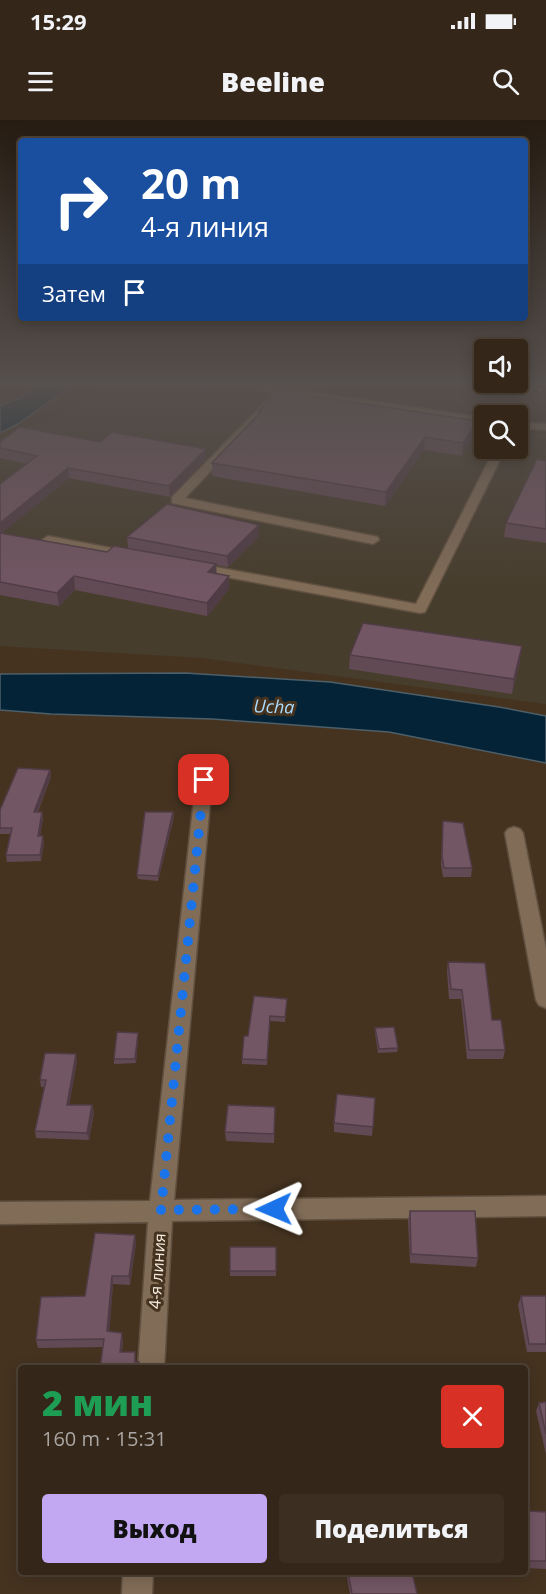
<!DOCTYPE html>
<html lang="ru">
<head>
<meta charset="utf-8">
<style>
  :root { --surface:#342618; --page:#3c2e21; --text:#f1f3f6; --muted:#a9a5a2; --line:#4e4337; --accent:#c2a8f2 }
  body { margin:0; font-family:"Open Sans",sans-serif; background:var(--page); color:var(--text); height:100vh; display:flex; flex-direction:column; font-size:22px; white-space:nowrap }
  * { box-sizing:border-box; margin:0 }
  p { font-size:20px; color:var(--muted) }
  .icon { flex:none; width:33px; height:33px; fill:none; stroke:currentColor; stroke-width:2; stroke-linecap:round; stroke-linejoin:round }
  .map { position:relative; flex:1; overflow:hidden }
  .drawer { position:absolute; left:18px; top:1245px; width:510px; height:210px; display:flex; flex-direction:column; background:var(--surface); border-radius:6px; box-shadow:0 3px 15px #0003,0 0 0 2px var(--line) }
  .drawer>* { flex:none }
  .banner { position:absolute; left:18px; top:18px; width:510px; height:183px; border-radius:6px; box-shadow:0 3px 15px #0003,0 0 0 2px var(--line); background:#1a4fa0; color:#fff; overflow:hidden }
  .controls { position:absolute; left:474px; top:219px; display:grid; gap:12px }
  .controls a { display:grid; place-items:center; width:54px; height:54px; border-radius:6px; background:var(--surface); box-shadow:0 3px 15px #0003,0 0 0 2px var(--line); font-size:30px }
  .pin { position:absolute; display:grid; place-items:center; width:51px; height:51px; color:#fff; margin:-26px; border-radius:12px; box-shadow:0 3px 9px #0006 }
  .me { position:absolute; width:66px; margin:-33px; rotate:269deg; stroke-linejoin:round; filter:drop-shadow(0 0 4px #0008) }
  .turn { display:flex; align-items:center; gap:21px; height:126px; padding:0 24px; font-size:27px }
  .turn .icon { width:78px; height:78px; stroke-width:2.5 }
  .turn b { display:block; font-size:42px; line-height:51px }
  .then { display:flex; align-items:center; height:57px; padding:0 24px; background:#0003; gap:12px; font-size:22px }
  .round { display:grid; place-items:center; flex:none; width:63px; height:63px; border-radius:6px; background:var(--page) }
  .summary { display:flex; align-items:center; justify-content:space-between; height:102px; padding:0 24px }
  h1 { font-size:36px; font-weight:800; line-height:45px; color:#1e9e55 }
  .cta { display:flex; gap:12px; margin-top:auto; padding:12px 24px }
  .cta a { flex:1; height:69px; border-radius:6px; background:var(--accent); color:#111; font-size:24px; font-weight:800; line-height:69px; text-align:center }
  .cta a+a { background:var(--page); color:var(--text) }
  .status { display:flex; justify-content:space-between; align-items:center; height:42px; padding:0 30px; background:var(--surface); direction:ltr }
  .status svg { height:16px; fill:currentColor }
  header { display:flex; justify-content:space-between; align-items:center; height:78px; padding:0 24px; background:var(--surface); font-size:27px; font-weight:800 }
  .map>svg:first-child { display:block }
</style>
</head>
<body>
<div class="status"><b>15:29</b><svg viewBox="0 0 49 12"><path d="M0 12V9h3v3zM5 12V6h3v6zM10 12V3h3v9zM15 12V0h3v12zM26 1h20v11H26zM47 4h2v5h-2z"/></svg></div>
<header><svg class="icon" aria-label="menu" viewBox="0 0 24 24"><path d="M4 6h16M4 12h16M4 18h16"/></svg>Beeline<svg class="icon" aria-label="search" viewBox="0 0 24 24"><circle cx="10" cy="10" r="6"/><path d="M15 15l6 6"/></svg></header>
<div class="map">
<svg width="546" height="1474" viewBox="0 0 546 1474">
  <rect width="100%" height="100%" fill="#453320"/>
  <path fill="#473d2d" d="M113 265H192L484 308V328H518V312L546 314V584L202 538 0 526V319L49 299Z"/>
  <path fill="#042336" stroke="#4d5f69" stroke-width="1.5" d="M39 265H73L18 304 0 313V286L24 276Z
    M185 553 330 562 499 587 546 596V643L389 612 212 599 51 594 0 590V554Z"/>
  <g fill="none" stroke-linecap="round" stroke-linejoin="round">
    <defs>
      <path id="minor" d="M239 265H267L484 298V304L284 274 185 378 378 417 379 420 373 424 172 383V377L274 273Z
        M518 302 546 304V310L518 308Z
        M495 328H506L425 492 420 493 194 451 187 447 194 443 416 484Z
        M48 416 132 432 139 436 132 440 43 423 42 420Z
        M204 655 210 656 212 660 174 1080 546 1076V1096L172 1101 164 1248H138L148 1102 0 1104V1082L150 1081 196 660 198 656Z
        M514 707 520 709 523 713 546 829V888L539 885 536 880 505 713 508 709Z
        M123 1452H153L152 1474H122Z"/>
    </defs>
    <use href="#minor" stroke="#60503f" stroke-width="3"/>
    <use href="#minor" fill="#816c57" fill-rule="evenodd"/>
    <path stroke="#a49586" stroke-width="3" stroke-dasharray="5 5" stroke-linecap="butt" d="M478 265 546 270"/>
  </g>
  <path fill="#624a55" d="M258 292 478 301 476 313 462 336 424 330 385 386 212 356V343L258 295Z
    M0 322H100L206 329V339L170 377 69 358 2 413 107 432 128 428 127 417 259 416 228 447 216 445V454L229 456V469L207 496 75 470 59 486 0 475V364L27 344 0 338Z
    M546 341V423L504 417 506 403Z
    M350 535 520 541 512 574 349 549Z
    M50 650 51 657 38 692H42L43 698 40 716 44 722 41 741 7 742 6 735 10 714H0V690Z
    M173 692 174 697 158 761 138 759 137 755Z
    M443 701 472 748 471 757H443L441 745Z
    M448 842 492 900 505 930 503 939H467L461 879H449L447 851Z
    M287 879 285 902 270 901 267 945 242 944V939L248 916Z
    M375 908 398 928 397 932 378 933 375 913Z
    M138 913V917L136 943 114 944V939Z
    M77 941 69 985H92L94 993 89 1020 36 1018 35 1011 44 967H41L40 960Z
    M375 978 372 1016 334 1012V1003Z
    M275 996 274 1023 226 1021 225 1012Z
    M410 1091 478 1138 476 1147 410 1143 408 1100Z
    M136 1123 130 1165 113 1164 109 1211 123 1221 122 1232 136 1242 140 1248 103 1227 38 1228 36 1220 85 1176Z
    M230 1127H276V1156H230Z
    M521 1176H546V1232H527L518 1185Z
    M546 1282V1334L536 1291 539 1283Z
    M528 1391 546 1392V1449L525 1448V1399Z
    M36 1452H98L97 1454 38 1457Z
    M346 1452H412L417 1474H350Z"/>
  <path fill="#503c45" d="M478 301 476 313 462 336 463 323Z
    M425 317 424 330 385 386 386 372Z
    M206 329V339L170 377 169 366Z
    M68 348 69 358 0 415V403Z
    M259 405V416L228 447 227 436Z
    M216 444 217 458 208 452Z
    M74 456 75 470 59 486 57 473Z
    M229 456V469L207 496V483Z
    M522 526 520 541 512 574 514 559Z
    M50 650 51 657 35 698 34 692Z
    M42 692 43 698 39 723 38 716Z
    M173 692 174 697 158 761V756Z
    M43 716 44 722 41 741 40 735Z
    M138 913V917L136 943 135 939Z
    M76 934 77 941 68 992 67 985Z
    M92 985 94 993 89 1020 87 1013Z
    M135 1115 136 1123 130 1165 129 1156Z
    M112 1156 113 1164 109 1219 107 1211Z
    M122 1213 123 1221 121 1240 120 1232Z"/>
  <path fill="#725663" stroke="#503c45" stroke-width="1.5" d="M278 271 478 301 463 323 425 317 386 372 212 343 261 292H258Z
    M20 307 100 322 112 312 206 329 169 366 68 348 0 403V364L37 336 0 328V322Z
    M537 339 546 341V409L506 403Z
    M167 384 259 405 227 436 127 417Z
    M0 413 107 432 114 426 216 444 208 452 229 456 207 483 74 456 57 473 0 462Z
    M363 503 522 526 514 559 350 535Z
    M18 648 50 650 34 692H42L38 716H43L40 735H6L12 708H0V690Z
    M145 692H173L158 756 137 755Z
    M443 701 463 703 472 748H444L442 736Z
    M448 842 485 843 492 900H501L505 930H469L462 870 451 869Z
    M254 876 287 879 285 897 270 896 267 940 242 939 244 916H248Z
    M394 907 398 928 379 929 375 908Z
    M117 912 138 913 135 939H114Z
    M45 933 76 934 67 985H92L87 1013 35 1011 46 960H40Z
    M337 974 375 978 373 1007 334 1003Z
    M228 985 275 987 274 1014 225 1012Z
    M410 1091H475L478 1138 411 1134Z
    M95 1113 135 1115 129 1156H112L107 1211 122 1213 120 1232H135V1242H139V1248H100L104 1219 36 1220 41 1177 85 1176Z
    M230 1127H276V1151H230Z
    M521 1176H546V1224H529Z
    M546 1282V1314L539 1283Z
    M528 1391 546 1392V1441H525V1404H529Z
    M348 1452H412L417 1474H352Z"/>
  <linearGradient id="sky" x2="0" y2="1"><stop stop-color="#261c12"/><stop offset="0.56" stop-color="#56504e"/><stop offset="1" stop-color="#56504e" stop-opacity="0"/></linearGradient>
  <rect width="546" height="472" fill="url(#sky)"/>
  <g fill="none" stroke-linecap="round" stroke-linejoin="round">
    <path stroke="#1a73e8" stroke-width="10" stroke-dasharray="0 18" d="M204 660 161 1090 274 1089"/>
  </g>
  <g text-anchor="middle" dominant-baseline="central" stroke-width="6" stroke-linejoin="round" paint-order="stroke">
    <g font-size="16" fill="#f7ebdf" stroke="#453320">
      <text transform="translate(157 1151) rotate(-86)">4-я линия</text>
    </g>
    <g font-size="18" font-style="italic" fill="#abdbfd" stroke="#453320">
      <text transform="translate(274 586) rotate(2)">Ucha</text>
    </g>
  </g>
</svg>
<div class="controls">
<a><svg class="icon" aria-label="sound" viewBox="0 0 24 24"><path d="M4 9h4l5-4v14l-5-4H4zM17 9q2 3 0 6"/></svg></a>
<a><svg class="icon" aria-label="search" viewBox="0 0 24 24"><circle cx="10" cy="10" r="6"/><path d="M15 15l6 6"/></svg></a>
</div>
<div class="pin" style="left:204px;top:660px;background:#d93025"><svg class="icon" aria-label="arrive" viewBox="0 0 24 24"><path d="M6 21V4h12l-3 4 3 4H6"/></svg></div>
<svg class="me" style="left:274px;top:1089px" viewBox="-20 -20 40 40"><path d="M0-17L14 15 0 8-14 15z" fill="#1a73e8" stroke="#fff" stroke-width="4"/></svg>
<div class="banner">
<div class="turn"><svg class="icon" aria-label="right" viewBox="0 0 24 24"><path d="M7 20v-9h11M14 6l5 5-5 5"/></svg><div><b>20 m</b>4-я линия</div></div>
<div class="then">Затем<svg class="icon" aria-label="arrive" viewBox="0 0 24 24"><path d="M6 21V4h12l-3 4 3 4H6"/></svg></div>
</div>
<section class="drawer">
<div class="summary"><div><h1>2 мин</h1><p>160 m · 15:31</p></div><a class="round" style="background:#d93025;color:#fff"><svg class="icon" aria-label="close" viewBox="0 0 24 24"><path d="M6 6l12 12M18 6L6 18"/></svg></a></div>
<div class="cta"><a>Выход</a><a>Поделиться</a></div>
</section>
</div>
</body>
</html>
